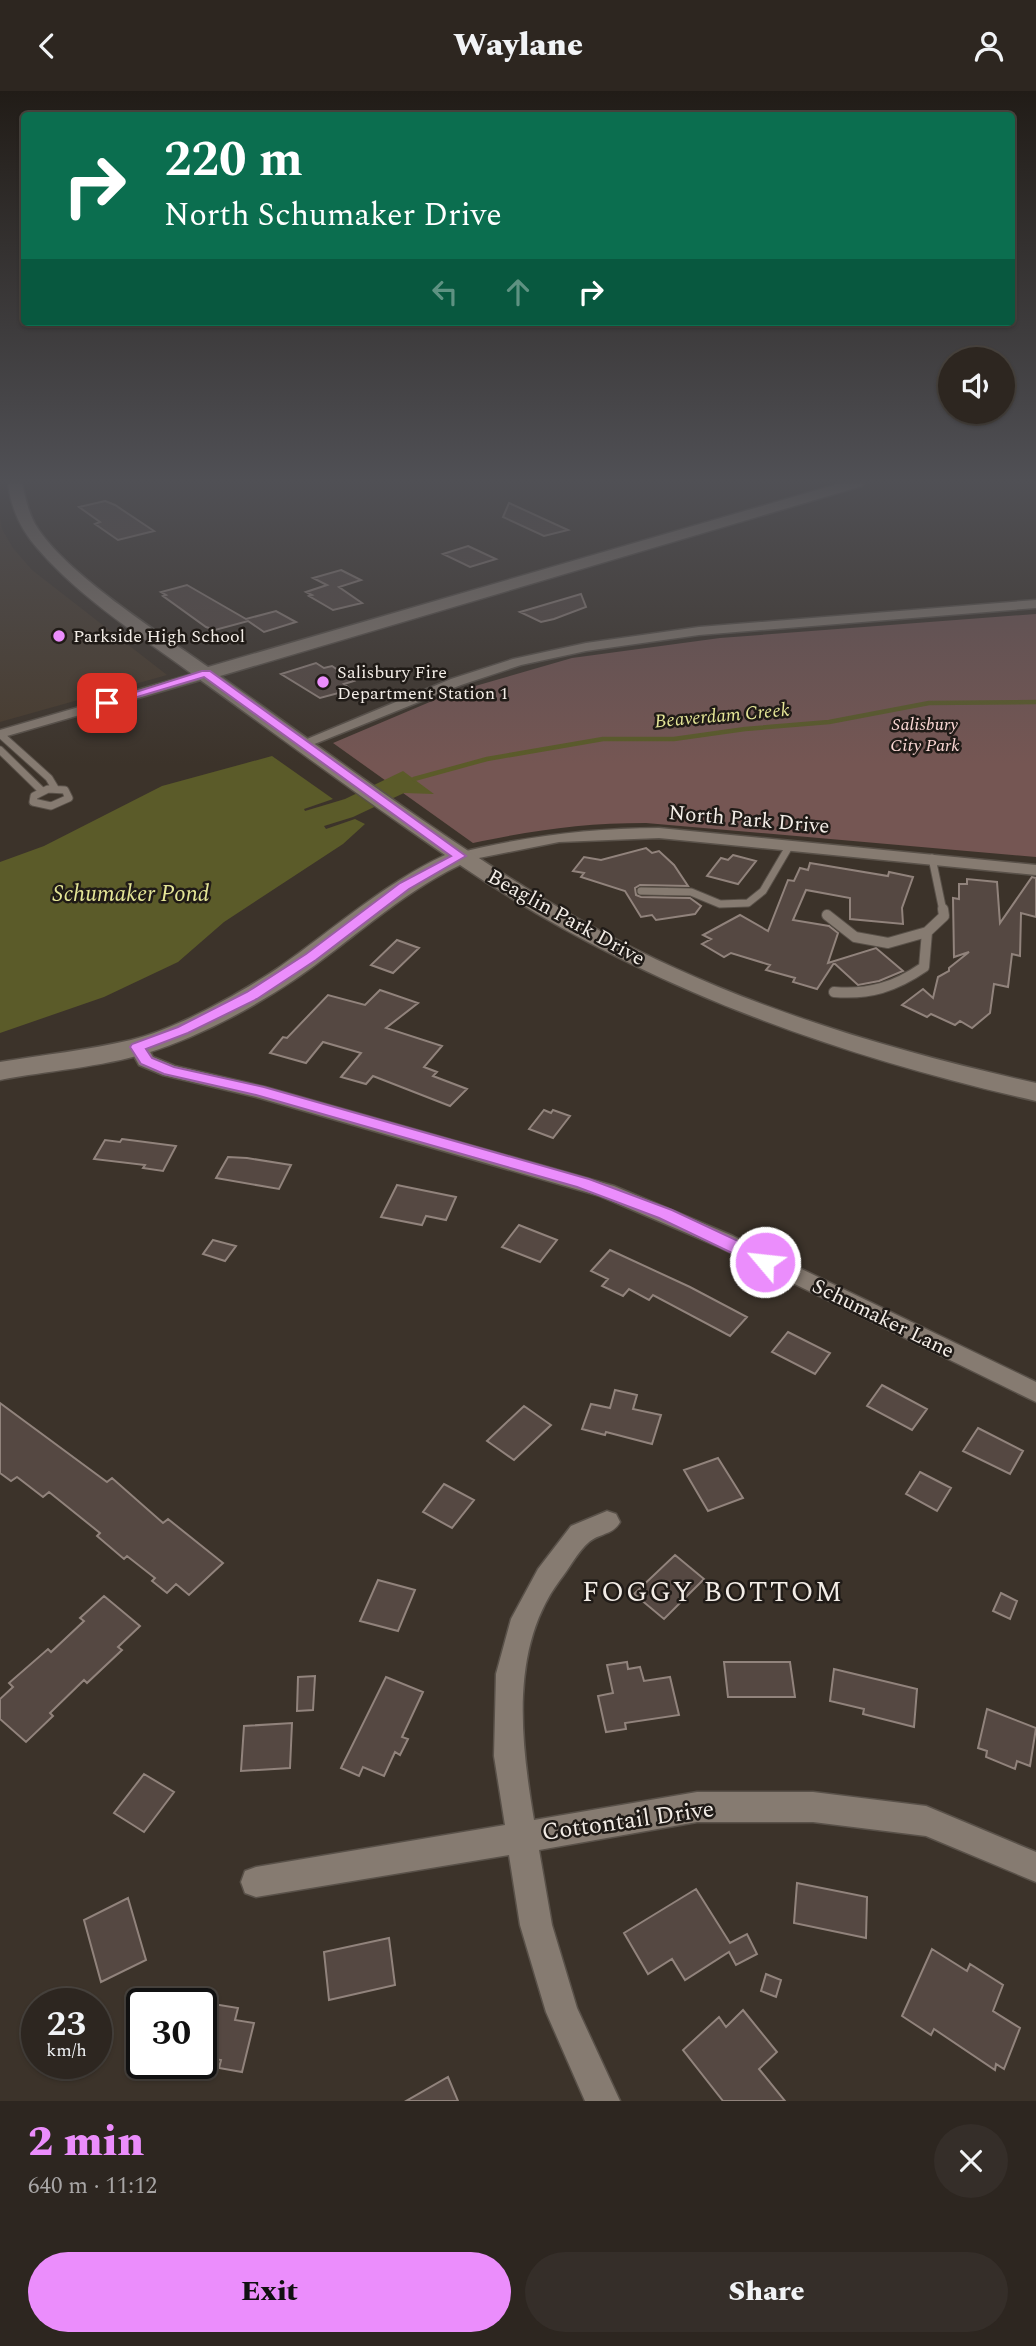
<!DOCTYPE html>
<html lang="en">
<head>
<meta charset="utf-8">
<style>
  :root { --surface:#2d2620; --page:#352e29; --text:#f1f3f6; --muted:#a7a5a5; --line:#48433e; --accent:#eb8dfc }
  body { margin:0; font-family:Spectral,serif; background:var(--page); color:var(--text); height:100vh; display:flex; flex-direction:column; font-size:26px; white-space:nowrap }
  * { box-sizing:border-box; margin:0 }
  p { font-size:23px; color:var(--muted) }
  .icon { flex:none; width:38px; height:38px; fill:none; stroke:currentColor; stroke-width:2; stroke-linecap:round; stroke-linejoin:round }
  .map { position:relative; height:2010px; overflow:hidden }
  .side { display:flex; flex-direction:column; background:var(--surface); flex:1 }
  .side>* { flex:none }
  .guide { position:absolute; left:21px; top:21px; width:994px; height:214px; border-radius:7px; box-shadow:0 2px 5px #0004,0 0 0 2px var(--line); background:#0b6e4f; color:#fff; overflow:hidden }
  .controls { position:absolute; left:938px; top:256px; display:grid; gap:14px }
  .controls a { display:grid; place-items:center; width:77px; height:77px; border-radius:50%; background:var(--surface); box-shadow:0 2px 5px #0004,0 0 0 2px var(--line); font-size:35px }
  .speed { position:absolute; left:21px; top:1897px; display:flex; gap:14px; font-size:35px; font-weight:700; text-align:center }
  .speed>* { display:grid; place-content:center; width:91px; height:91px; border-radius:50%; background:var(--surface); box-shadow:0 2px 5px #0004,0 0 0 2px var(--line); line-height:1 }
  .speed small { font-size:18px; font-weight:400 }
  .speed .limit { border:4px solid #111; border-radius:10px; background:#fff; color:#111 }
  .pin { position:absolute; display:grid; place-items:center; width:60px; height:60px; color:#fff; margin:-30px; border-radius:14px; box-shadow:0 4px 10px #0006 }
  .me { position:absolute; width:77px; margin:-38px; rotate:298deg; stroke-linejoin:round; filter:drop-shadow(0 0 5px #0008) }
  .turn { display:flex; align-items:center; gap:24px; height:147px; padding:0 28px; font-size:32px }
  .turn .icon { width:91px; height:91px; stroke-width:2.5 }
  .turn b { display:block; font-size:49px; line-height:60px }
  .lanes { display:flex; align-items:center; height:66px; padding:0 28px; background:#0003; justify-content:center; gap:35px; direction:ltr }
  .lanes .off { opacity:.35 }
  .round { display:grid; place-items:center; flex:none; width:74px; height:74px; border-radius:37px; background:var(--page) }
  .summary { display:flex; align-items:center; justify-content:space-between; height:119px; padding:0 28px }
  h1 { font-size:42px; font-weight:800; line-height:52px; color:var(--accent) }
  .action { display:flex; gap:14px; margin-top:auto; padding:14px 28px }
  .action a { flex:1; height:80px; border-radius:42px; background:var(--accent); color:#111; font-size:28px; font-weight:800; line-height:80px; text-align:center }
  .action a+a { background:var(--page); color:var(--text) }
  header { display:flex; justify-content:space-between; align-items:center; height:91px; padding:0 28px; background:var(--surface); font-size:32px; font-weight:800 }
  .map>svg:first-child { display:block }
</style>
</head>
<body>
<header><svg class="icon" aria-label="back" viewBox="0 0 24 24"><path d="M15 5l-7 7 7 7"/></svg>Waylane<svg class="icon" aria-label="person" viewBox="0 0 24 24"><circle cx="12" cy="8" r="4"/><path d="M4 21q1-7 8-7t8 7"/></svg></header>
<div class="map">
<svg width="1036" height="2010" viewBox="0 0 1036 2010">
  <rect width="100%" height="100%" fill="#3c332a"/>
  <path fill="#483b2d" d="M0 426 2 438 13 457 32 479 167 584 0 631Z"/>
  <path fill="#755653" d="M1036 523V766L646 732C584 732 534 739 473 752L333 652 451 602 572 567 720 547Z"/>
  <path fill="#5b5b29" d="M272 665 333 708 304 718 305 720 345 708 403 680 434 703 404 702 353 726 324 735 326 738 355 728 365 733 343 753 224 831 178 871 104 906 0 942V771L44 755 162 695Z"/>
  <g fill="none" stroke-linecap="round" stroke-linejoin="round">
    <path stroke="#5b5b29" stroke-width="4.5" d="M414 688 487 668 603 648H674L745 638 829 631 929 612 1036 611"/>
  </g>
  <path fill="#554842" stroke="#91837c" stroke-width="2" d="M105 410 115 414 154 440 118 449 95 433 100 431 79 416Z
    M509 412 568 439 544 445 503 426Z
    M468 455 496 468 470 476 443 463Z
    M341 479 361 489 339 496 362 512 333 519 309 505 312 504 306 501 327 494 313 487Z
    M187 494 246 528 276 520 296 531 264 541 248 530 215 539 206 536 163 505 166 504 161 501Z
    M581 503 586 516 554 528 541 531 520 521Z
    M316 572 324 577 332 575 354 590 344 593 349 597 344 598 346 600 320 607 281 583Z
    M646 757 652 762 659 760 674 774 688 795 640 794 635 797 636 804 641 806 690 807 701 815 695 823 656 829 652 824 641 826 625 800 581 786 584 782 573 780 584 766 601 769Z
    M733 764 756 770 738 793 707 785 721 767 728 769Z
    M810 772 888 785 889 781 913 786 902 817 903 833 850 828V807L806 799 793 829 829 835 838 842 828 872 876 857 903 880 879 890 858 894 834 872 817 898 793 891 795 887 766 879 770 874 731 862 724 866 702 853 711 848 703 844 740 824 768 840 788 789 794 790 800 777 808 779Z
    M1032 786 1036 787V826L1021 822 1020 865 1012 863 1008 896 994 893 990 922 972 937 960 930 955 934 931 923 927 926 902 914 923 898 933 907 938 886 949 880V877L969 861 954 866 953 807 959 808V793H967V788L997 791 1000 832Z
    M397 849 419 857 393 882 371 874Z
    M380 899 418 912 386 937 442 955 424 976 437 981 433 985 467 998 450 1015 373 985 366 993 341 986 361 962 323 951 306 972 270 962 283 946 287 947 328 904 365 914Z
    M544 1019 551 1022 553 1019 570 1025 553 1047 529 1038Z
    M122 1048 176 1055 163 1080 143 1077 145 1074 94 1068 105 1049 120 1051Z
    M228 1066 247 1067 291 1074 279 1098 216 1087Z
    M397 1094 456 1106 446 1129 426 1125 422 1134 381 1126Z
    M519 1134 557 1149 540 1171 502 1156Z
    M213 1149 236 1155 225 1170 203 1163Z
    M610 1159 690 1196 747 1226 730 1245 653 1204 649 1209 629 1198 623 1205 602 1195 608 1188 591 1180Z
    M788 1241 830 1262 815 1283 772 1261Z
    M882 1294 927 1318 912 1339 867 1315Z
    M615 1299 637 1304 633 1318 661 1324 652 1353 606 1341 605 1344 582 1338 591 1313 610 1317Z
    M0 1312 107 1391 112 1387 163 1432 168 1428 223 1472 189 1504 176 1493 167 1502 152 1490 155 1487 127 1465 124 1468 97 1445 100 1442 49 1401 43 1406 17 1386 11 1390 0 1382Z
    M524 1315 551 1334 514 1369 487 1350Z
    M978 1337 1023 1360 1010 1383 963 1360Z
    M718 1367 743 1407 708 1420 684 1379Z
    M920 1381 951 1397 937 1420 906 1403Z
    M444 1393 474 1409 452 1437 423 1421Z
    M675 1464 704 1488 664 1528 634 1503Z
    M378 1489 415 1499 398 1540 360 1530Z
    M1001 1502 1017 1510 1010 1528 993 1520Z
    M104 1505 140 1535 118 1556 122 1559 87 1592 84 1589 50 1622 53 1625 26 1651 0 1628V1608L13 1596 9 1592 48 1558 51 1561 84 1530 80 1527Z
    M627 1571 628 1578 640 1576 644 1590 670 1586 679 1624 625 1632 626 1638 606 1641 598 1605 613 1602 607 1574Z
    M724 1571H790L795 1606H728Z
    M834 1578 917 1598 914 1636 863 1623 864 1618 830 1610Z
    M315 1585 313 1619 297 1620 298 1586Z
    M386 1586 423 1601 402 1646 408 1648 400 1664 395 1661 384 1685 363 1676 359 1685 341 1677Z
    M987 1618 1036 1637 1030 1675 1017 1670 1015 1678 986 1666 987 1660 978 1657Z
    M292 1632 290 1677 241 1680 244 1635Z
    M144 1683 174 1701 144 1741 114 1722Z
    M797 1792 867 1806 866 1847 794 1832Z
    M696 1798 730 1852 747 1843 757 1863 736 1874 729 1861 685 1889 672 1868 648 1883 624 1842Z
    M128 1807 146 1869 101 1891 84 1829Z
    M389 1847 395 1894 329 1909 324 1861Z
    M932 1858 967 1880 970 1873 1003 1894 993 1920 1020 1937 1004 1978 996 1973 995 1979 934 1938 931 1944 902 1925Z
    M766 1883 781 1889 776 1906 761 1900Z
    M201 1911 238 1917 235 1929 254 1932 242 1981 219 1977 221 1969 201 1966Z
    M743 1919 777 1961 759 1978 785 2010H723L683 1959 719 1926 726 1936Z
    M448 1986 458 2010H406Z"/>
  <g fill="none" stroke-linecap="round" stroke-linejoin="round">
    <defs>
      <path id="lane-far1" d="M0 643 49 687 55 697
        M0 659 42 700
        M48 698 65 699 69 707 51 715 33 711 34 705Z
        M932 767 943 820
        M641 800 691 801 720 813 748 812 763 800 790 754"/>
      <path id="lane" d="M827 824 855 846 888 852 927 841 944 825 943 818
        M834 901C869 904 895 896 924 876L927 841"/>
      <path id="street" d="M1036 509V517L699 544 586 560 521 574 461 594 307 656 302 657 295 653 451 588 513 568 586 552 699 536Z
        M206 579 211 580V586L0 647V639Z
        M659 737 1036 774V784L659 747 559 751 459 771 451 766 453 763C521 746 589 737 659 737Z
        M138 950 145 952 153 966 175 975 265 996 614 1095 733 1145 1036 1291V1311L717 1155 600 1105 256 1006 163 984 139 974 129 956Z
        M607 1420 616 1423 620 1431C613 1444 600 1442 589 1451 578 1460 569 1478 560 1489 509 1557 521 1652 534 1729L697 1701H813L926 1715 1036 1761V1791L926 1745 813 1731H697L539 1759 552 1834 577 1917 620 2010H585L546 1921 520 1834 509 1764 256 1806 245 1802 241 1791 245 1780 256 1776 505 1734 494 1665 496 1583 511 1528 538 1478 571 1435Z"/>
      <path id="secondary" d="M8 392H22C25 406 28 420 35 433 64 482 160 542 208 576L841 392H864L862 395 220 585C342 671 462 764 593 836 731 912 883 958 1036 992V1010C830 963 635 893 460 774 398 804 350 851 294 889 249 919 198 946 147 962 102 976 46 980 0 989V971C43 964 88 959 131 949 176 938 239 903 278 877 334 838 383 793 445 764 362 707 281 647 199 588 145 548 82 509 38 458 21 439 11 418 8 392Z"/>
    </defs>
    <use href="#lane-far1" stroke="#595149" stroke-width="9"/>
    <use href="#lane" stroke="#595149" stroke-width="12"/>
    <use href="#street" stroke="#595149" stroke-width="3"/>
    <use href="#secondary" stroke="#595149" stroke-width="3"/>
    <use href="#lane-far1" stroke="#867b71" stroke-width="7"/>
    <use href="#lane" stroke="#867b71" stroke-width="10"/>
    <use href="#street" fill="#867b71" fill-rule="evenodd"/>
    <use href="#secondary" fill="#867b71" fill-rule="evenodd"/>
  </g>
  <linearGradient id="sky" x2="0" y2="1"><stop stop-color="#211c17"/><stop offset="0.58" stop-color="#505055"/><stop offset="1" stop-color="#505055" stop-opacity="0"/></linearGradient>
  <rect width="1036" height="673" fill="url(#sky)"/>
  <path fill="#eb8dfc" stroke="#995ca4" stroke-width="2" d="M202 580H210L466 765 409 798 316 869 257 908 188 942 146 958 152 967 174 976 264 996 589 1088 672 1119 772 1166 774 1171 772 1175H759L659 1127 577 1096 256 1004 164 983 141 973 130 956 132 953 178 936 247 901 306 863 400 792 451 765 204 586 107 615 101 612Z"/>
  <g fill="#eb8dfc" stroke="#201b17" stroke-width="2.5">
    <circle cx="59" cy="545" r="7"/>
    <circle cx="323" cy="591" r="7"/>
  </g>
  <g text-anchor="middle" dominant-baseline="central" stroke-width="5" stroke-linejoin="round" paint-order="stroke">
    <g font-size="18" fill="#f3ede7" stroke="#201b17" text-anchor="start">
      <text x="73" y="545">Parkside High School</text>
      <text x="337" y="581">Salisbury Fire<tspan x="337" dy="21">Department Station 1</tspan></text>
    </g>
    <g font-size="18" font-style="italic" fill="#fcd8d5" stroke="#201b17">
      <text x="925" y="633">Salisbury<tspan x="925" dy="21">City Park</tspan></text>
    </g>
    <g font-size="19" font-style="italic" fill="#e5e697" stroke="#201b17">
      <text transform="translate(722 625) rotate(-5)">Beaverdam Creek</text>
    </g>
    <g font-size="21" fill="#f3ede7" stroke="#201b17">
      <text transform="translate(749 729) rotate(5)">North Park Drive</text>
      <text transform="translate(566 827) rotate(29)">Beaglin Park Drive</text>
      <text transform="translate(883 1228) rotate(26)">Schumaker Lane</text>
    </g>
    <g font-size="23" font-style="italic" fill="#e5e697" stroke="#201b17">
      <text x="131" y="803">Schumaker Pond</text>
    </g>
    <g font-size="24" fill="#f3ede7" stroke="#201b17">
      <text transform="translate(628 1730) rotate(-8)">Cottontail Drive</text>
    </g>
    <g font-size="28" letter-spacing="2" fill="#f3ede7" stroke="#201b17">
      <text x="713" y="1501">FOGGY BOTTOM</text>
    </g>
  </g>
</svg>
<div class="controls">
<a><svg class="icon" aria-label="sound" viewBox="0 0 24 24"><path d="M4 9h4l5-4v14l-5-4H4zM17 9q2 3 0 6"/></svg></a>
</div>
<div class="speed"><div>23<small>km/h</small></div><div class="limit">30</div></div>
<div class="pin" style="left:107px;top:612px;background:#d93025"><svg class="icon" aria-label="arrive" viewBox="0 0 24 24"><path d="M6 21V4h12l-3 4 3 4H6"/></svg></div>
<svg class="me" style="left:765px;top:1171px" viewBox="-20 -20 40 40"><circle r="17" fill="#eb8dfc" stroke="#fff" stroke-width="3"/><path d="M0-11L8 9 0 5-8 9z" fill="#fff"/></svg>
<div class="guide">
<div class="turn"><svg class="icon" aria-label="right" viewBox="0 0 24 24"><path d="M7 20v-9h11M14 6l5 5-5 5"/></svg><div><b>220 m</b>North Schumaker Drive</div></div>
<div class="lanes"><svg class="icon off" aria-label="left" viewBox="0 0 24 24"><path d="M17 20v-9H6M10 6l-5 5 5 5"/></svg><svg class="icon off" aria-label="ahead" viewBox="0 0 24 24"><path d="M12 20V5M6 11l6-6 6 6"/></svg><svg class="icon" aria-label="right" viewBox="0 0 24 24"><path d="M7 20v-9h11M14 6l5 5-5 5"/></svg></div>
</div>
</div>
<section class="side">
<div class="summary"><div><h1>2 min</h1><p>640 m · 11:12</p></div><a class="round"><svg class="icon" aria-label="close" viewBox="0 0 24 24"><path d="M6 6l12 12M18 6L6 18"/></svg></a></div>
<div class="action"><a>Exit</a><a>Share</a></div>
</section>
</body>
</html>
